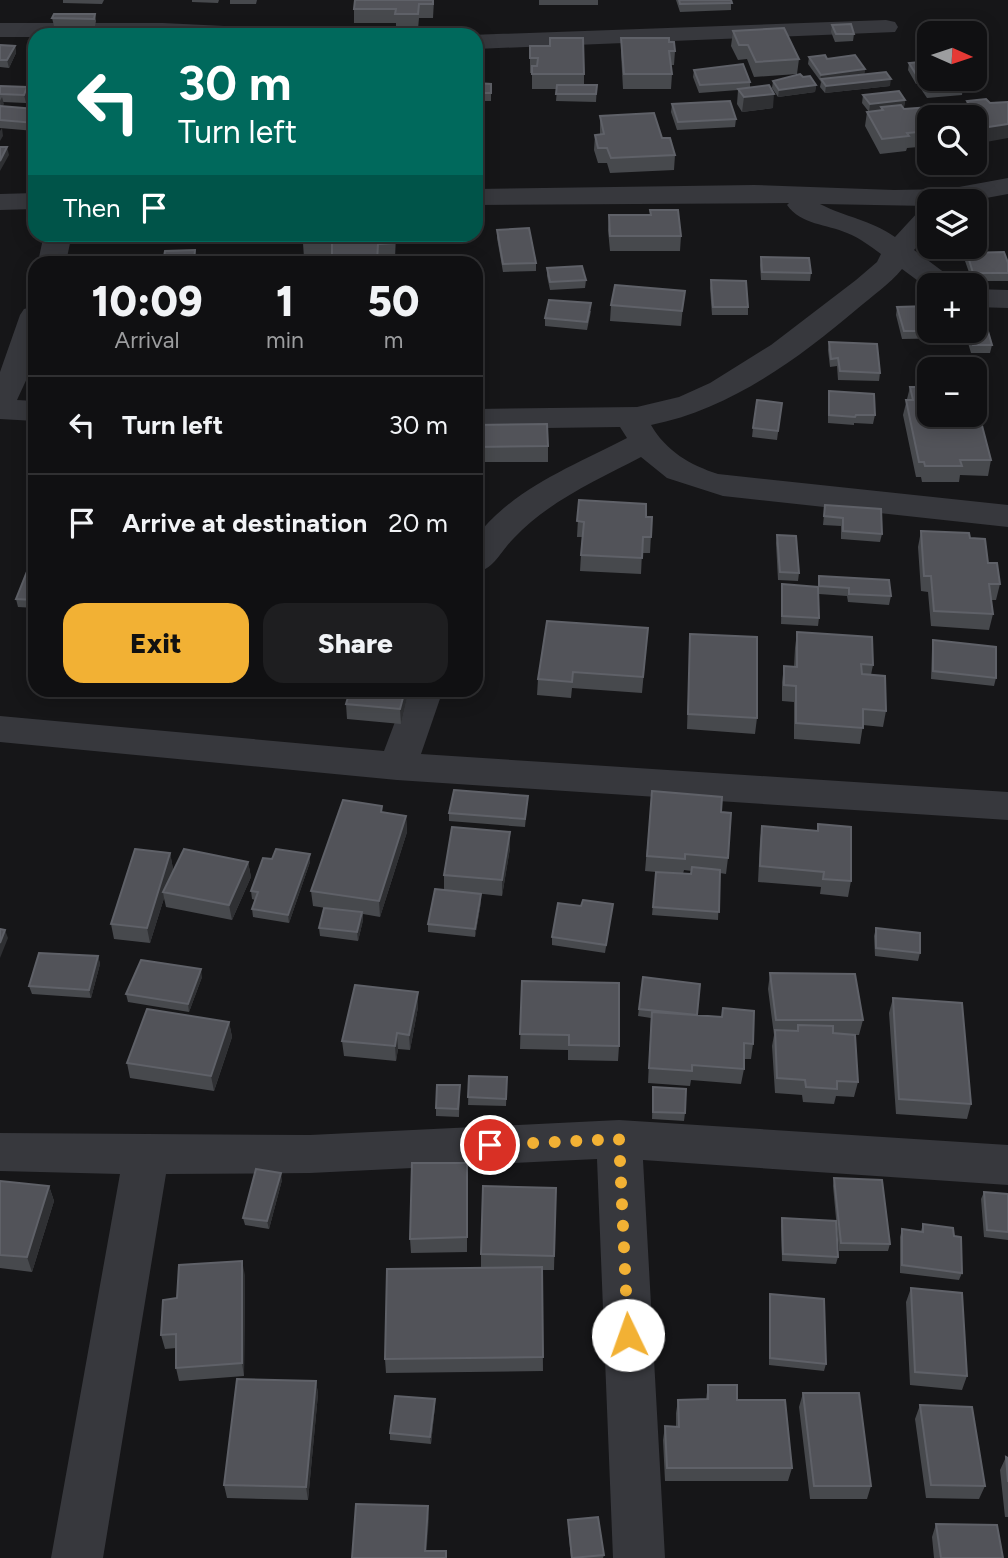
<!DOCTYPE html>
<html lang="en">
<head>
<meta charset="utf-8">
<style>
  :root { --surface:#101012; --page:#1e1e20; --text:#f1f3f6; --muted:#9c9d9f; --line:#303032; --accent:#f2b134 }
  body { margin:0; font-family:Figtree,sans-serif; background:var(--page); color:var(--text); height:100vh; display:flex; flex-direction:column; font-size:26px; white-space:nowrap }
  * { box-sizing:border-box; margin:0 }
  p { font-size:23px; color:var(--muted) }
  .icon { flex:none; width:38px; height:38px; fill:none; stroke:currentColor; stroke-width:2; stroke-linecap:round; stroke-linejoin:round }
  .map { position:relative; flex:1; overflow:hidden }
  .side { position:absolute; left:28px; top:256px; width:455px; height:441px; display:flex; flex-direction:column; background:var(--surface); border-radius:21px; box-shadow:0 4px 18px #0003,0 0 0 2px var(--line) }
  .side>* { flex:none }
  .top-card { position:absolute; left:28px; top:28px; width:455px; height:214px; border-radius:21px; box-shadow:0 4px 18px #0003,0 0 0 2px var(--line); background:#00695c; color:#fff; overflow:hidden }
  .needle { width:46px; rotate:93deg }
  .fabs { position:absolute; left:917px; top:21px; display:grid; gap:14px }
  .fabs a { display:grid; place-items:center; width:70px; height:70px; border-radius:14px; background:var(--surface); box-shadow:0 4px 18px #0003,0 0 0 2px var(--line); font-size:35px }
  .pin { position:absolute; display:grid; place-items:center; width:60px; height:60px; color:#fff; margin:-30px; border:4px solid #fff; border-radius:50%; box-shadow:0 2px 7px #0007 }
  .me { position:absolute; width:77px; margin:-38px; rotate:357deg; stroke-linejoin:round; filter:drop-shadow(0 0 5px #0008) }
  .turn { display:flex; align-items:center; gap:24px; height:147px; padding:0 35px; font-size:32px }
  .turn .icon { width:91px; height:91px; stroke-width:2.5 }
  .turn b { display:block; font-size:49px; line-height:60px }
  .then { display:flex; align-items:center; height:66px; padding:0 35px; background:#0003; gap:14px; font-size:26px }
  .eta { display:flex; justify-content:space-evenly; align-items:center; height:119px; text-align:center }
  .eta b { font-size:42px; font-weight:800; line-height:49px }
  .button { display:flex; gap:14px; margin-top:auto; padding:14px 35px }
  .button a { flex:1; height:80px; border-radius:21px; background:var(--accent); color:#111; font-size:28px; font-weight:800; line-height:80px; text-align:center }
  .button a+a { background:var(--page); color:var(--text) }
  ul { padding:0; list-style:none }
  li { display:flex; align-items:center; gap:21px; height:98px; padding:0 35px; border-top:2px solid var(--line) }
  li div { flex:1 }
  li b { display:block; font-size:26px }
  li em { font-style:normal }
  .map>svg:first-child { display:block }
</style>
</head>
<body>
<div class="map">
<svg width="1008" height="1558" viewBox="0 0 1008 1558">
  <rect width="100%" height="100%" fill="#161618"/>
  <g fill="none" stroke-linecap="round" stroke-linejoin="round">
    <path fill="#37383d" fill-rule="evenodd" d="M886 20 895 22 898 27 895 32 476 49V35H470Z
      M0 23H163L245 27 254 30 258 35H35V37H0Z
      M1008 178V194L970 201H929V206L820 204C845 217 871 220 895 237L919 211 929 209V233L914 250 953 279 958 285H929V289L902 269C890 284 872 296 857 309 798 359 729 410 651 425 666 451 690 465 718 474L1008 505V527L723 496 667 478 641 457C597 480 549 501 514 538 501 551 494 569 476 573V537C512 489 575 465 627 438L620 427 476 429V409L637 407 679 397 710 383 771 345 856 280 877 262 881 254C870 246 860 238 847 233 827 224 801 225 787 205L789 203 476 205V189L754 185 894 190 948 189Z
      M35 193V209L0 210V194Z
      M44 234H72L66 262H38Z
      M975 289 1008 290V308L975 307Z
      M35 306V361L17 400 35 401V421L0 419V372L20 315 24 309Z
      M407 690H443L421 754 1008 792V820L397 780 0 742V716L384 751Z
      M619 1120 1008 1145V1185L643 1160 665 1558H613L597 1159 310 1173 166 1174 103 1558H51L120 1174 0 1171V1133L310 1135Z"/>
  </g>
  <path fill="#47494d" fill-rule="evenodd" d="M63 0H104L102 4 63 3Z
    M192 0H219L218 3 192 2Z
    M228 0H257L256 4H230V0Z
    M434 0 433 18H419L418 29 396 28V23H354V9Z
    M539 0H598V5H539Z
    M676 0H731V10L680 12Z
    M95 14 96 21 95 26H54L52 18Z
    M832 25 854 34 853 41 835 42 831 32Z
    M733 31 799 59 797 74 754 77 747 59 738 60 731 46Z
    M621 38 669 42 675 51 674 65H671L672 74 671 89H623L621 53Z
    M0 45 15 46 16 53 9 68 0 67Z
    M530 46 584 74V85H597L596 102 556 101 557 89H532V73H530Z
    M809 57 827 59 865 69 864 74 890 86 825 93 820 87 821 82 808 64Z
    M929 61V79H958L963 87 962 95 927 98 921 89 922 83 916 84 908 70 909 63Z
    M694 70 750 82V87L773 108 742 112 737 104 738 90 699 93 693 77Z
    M803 77 816 85 815 92 778 97 772 88 773 81Z
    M476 83 491 84V101H476Z
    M0 86 29 95 26 103 3 102V107L35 109V131L0 128Z
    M863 95 905 100 904 107H903L904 109 929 117V146L907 148 906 151 880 154 865 126 867 112H869L862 103Z
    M986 99 975 117H950L952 106 966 104 967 101Z
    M672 104 736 119 735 127 677 130 671 112Z
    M600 116 662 138 675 155 674 170 610 173 607 163H598L594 150 595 135 600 134Z
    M650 210 681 236 680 251H610L608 230 609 215H650Z
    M497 230 536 263V271L503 272 497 238Z
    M168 234H195V237H168Z
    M303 234H396L395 259H379V262H331L332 258H304L303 243Z
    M967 253 1008 263V281H972L965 261Z
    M761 257 811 273 810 281 761 280 760 265Z
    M547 268 586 280 585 288 550 290 547 276Z
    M711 280 748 307V315H712L710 288Z
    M476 303 483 319 481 343H476Z
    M611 305 683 306 681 326 610 321Z
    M897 307 957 331 956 338 902 339 896 315Z
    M591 311 587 330 545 326V318Z
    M967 331H975L992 345 990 353H971L966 336Z
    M829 342 880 373 879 381 838 380 837 366 830 367 828 350Z
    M910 387 991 460 988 476 960 475 959 482H922L921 477H916L903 415Z
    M829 391 875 415 873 424 854 423V425L828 423V399Z
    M782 403 777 440 752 437 753 428Z
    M476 425 548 446V462H476Z
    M579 500 646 517H652L650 553H642L641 574 580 571 582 537H577Z
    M825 505 882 534 880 542 841 539V526L823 525Z
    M921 531 988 563 1000 584 996 600H991L993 614 989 630 931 626 928 592 921 591 918 547Z
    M777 535 799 573 798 581 778 580 776 543Z
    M35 569V608L18 607 16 599Z
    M819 576 891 596 889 605 848 602 847 596 819 594V618L818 626 781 624 782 584 818 587Z
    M648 628 642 693 572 688 571 698 537 695 538 679Z
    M797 632 873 665 871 675 886 711 883 727 863 725 860 744 794 739V702L782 701V682L784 666 794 667 795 648Z
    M690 634 757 718 755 734 687 729Z
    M933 640 996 678 994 686 931 679 932 648Z
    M350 690H409L401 724 347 719 346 704Z
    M652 791 721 812 728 858 726 874 720 873 718 920 652 915 656 872 645 871ZM684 870 692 871 691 874H683Z
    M528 796 525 827 449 821V813Z
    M383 812 406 816 407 832 380 917 363 914V920L358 941 320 936 319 928 332 909 313 906 311 891Z
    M818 824 851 881 848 897 820 894 821 887 758 882 760 841 762 826 817 831Z
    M510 832V848L502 896 465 892 481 894V902L475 937 428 932V924L444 890V875Z
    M170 853 173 869 171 875 248 862 251 877 232 920 166 907 164 898 150 943 114 939 111 924Z
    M310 854V862L289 923 253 917 252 909 255 900 252 899 251 891 272 859Z
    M613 904 605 953 552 945V937L581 906Z
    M876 928 920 953 918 961 875 956 874 936Z
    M98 956 100 964 91 998 32 994 29 986Z
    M770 973 863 1020 859 1035H855L858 1082 854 1097 836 1096 834 1104 803 1102 802 1095 775 1093 772 1046 774 1035 768 989Z
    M202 977 189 1012 128 1002 126 994Z
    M643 977 697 1015 722 1017 723 1008 753 1044 751 1059H744V1069L741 1084 691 1080 690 1086 648 1083 651 1018 638 1016Z
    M522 981 619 1046 618 1061 568 1060V1050L520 1049Z
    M893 998 971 1104 967 1119 896 1114 889 1013Z
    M418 1007 410 1050 398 1049 396 1061 344 1056 342 1041Z
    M229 1022 232 1037 214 1091 130 1078 127 1063Z
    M469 1076 507 1077 506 1106 468 1105Z
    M460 1085 459 1117 436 1116V1108Z
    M653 1087 685 1113 684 1121 652 1119Z
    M467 1163V1252L411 1253 410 1239Z
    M834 1178 890 1244 888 1251H839L833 1186Z
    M282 1180 269 1229 245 1225 243 1218Z
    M0 1181 49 1186 54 1201 32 1272 0 1268Z
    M556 1188 554 1270H542L543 1371 386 1373 385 1359 481 1267V1254Z
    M984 1192 1008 1194V1240L984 1237 981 1199Z
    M782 1218 838 1257 836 1264 782 1261 781 1226Z
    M923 1224 962 1273 959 1280 900 1273V1237L902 1229 921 1231Z
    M245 1275 244 1376 179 1381 176 1368V1348L165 1349 161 1335 177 1298Z
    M911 1288 967 1376 962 1390 910 1385 906 1302Z
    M770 1294 826 1364 824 1371 769 1365V1302Z
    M316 1381 318 1394 308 1500 227 1498 224 1485Z
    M708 1385 737 1400 792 1468 788 1481H665L663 1440 665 1426 676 1427V1413L678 1400 706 1399Z
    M803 1393 871 1486 867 1499H810L799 1407Z
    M435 1399V1406L431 1444 390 1440V1433Z
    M920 1405 985 1486 979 1499 926 1498 915 1419Z
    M1006 1457 1008 1458V1517H1005L1000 1470Z
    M568 1520 604 1555 603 1558H571L568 1527Z
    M936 1524 1003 1558H934L932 1537Z"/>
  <path fill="#2f3033" d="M15 46 16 53 9 68 7 60Z
    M865 69 864 77 821 79 820 82 821 75Z
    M891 79 890 86 825 93 826 86Z
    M816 85 815 92 778 97 779 90Z
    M27 87 29 95 26 103 24 95Z
    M774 94 773 108 742 112 744 97Z
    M2 97 4 104 1 110 0 101Z
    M905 100 904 107 883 110 881 107V110L869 112 870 104Z
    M1008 124V138L975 144V129Z
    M2 128 3 136 0 141V131Z
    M7 147 9 155 0 171V161Z
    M405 690H409L401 724 400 709Z
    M406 816 407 832 380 917 379 901Z
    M510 832V848L502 896V880Z
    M170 853 173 869 166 892H163L164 898 150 943 147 928Z
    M310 854V862L289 923 288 915Z
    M248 862 251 877 232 920 229 905Z
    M481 894V902L475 937V929Z
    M362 912 363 920 358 941 357 932Z
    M5 930 8 938 0 958V943Z
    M98 956 100 964 91 998 89 990Z
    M201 969 202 977 189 1012 188 1004Z
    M418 992V1007L410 1050 409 1035Z
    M229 1022 232 1037 214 1091 211 1076Z
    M397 1033 398 1049 396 1061 395 1046Z
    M281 1173 282 1180 269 1229 267 1221Z
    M49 1186 54 1201 32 1272 27 1257Z
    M242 1261 245 1275 244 1376 242 1363Z
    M316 1381 318 1394 308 1500 306 1487Z
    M435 1399V1406L431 1444 430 1437Z
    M428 1506 429 1519 426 1558 425 1551Z"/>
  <path fill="#525359" stroke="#5f6168" stroke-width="2" d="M355 0H433V4H419L418 14H395L396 9H354Z
    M679 0H731L732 3 680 4Z
    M54 14H95L94 19 52 18Z
    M851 24 854 34H836L832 25Z
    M784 28 799 59 756 62 748 45H739L733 31Z
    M550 38H583L584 74H532V66H537L538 58H530V46H550Z
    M621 38H669V42H674L675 51H669L672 74H624Z
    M0 45 15 46 7 60H0Z
    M825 55 827 59 855 55 865 69 821 75 809 57Z
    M929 61V75L917 76 909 63Z
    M743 64 750 82 700 85 694 70Z
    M886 72 891 79 826 86 821 79Z
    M800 74 803 77 810 76 816 85 779 90 773 81Z
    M952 79H958L963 87 928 90 922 81Z
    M476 83 491 84V93H476Z
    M557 85H597L596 94H556Z
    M769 85 774 94 744 97 738 89Z
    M0 86 27 87 24 95 0 94Z
    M899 91 905 100 870 104 863 95Z
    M986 99 990 103 1008 102V124L975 129V117H961L952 106 969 104 967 101Z
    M730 101 736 119 678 122 672 104Z
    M901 105 904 109 930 107 936 117H929V131L907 133 909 136 882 139 867 112 883 110 881 107Z
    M0 106 35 109V123L0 120Z
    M654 113 662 138H670L675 155 611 158 607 148H598L595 135 604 134 600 116Z
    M0 147H7L0 161Z
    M650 210H678L681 236H610L609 215H651Z
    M529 228 536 263 503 264 497 230Z
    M303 234H395L394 243 378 244 377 262H332V243H303Z
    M195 250 194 262H163L165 251Z
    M1004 252 1008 263V273H973L967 253Z
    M761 257 809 258 811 273 762 272Z
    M250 259H298L297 262H249Z
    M582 266 586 280 550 282 547 268Z
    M711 280 746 281 748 307H713Z
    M615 285 685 291 682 311 611 305Z
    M549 300 591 303 587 322 545 318Z
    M476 303 483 304 481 327H476Z
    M929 306V331H933H904L897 307Z
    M975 328H987L992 345H973L968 331H975Z
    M829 342 877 344 880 373 840 371 838 358 831 359Z
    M910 387H929V415L979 414 991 460H960L962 466H925L924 462H919L906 400H913Z
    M829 391 874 394 875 415H856L855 417 829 415Z
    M757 400 782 403 778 431 753 428Z
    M547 424 548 446 476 447V425Z
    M579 500 646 504V517H652L651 537H643L642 558 581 555 584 522 577 521Z
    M825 505 881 509 882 534 843 531V518L824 516Z
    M921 531 969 533 970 538 985 539 988 563H997L1000 584H989L993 614 934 611 931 576H924Z
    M777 535 796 536 799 573 780 572Z
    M28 569H35V600L16 599Z
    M819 576 889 580 891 596 849 594V588L819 586Z
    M782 584 818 587 819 618 782 616Z
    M547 621 648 628 643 677 573 672 572 682 538 679Z
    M797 632 872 637 873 665 861 664 862 674 885 676 886 711 863 709V728L796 723V686L784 685V666L797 667Z
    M690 634 757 637V718L688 714Z
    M933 640 996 647V678L933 671Z
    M350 690H405L400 709 346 704Z
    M454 790 528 796 525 819 449 813Z
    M652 791 722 797 721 812 731 813 728 858 685 854V859L647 856Z
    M343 800 382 806 381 812 406 816 379 901 311 891Z
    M818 824 851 827V881L823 879 824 872 760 866 762 826 818 831Z
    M452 827 510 832 502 880 444 875Z
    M135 849 170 853 147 928 111 924Z
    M184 849 248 862 229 905 163 892Z
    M276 849 310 854 288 915 252 909 258 892 251 891 263 858 272 859Z
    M692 867 720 870 719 912 653 907 656 872 691 874Z
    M435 889 481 894 475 929 428 924Z
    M583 900 613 904 606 945 552 937 558 903 581 906Z
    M324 908 362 912 357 932 319 928Z
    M876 928 920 933V953L876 948Z
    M0 929 5 930 0 943Z
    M39 953 98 956 89 990 29 986Z
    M141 960 201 969 188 1004 126 994Z
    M770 973 855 974 863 1020H776Z
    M643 977 700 984 697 1015 639 1009Z
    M522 981 619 983V1046L569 1045V1035L520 1034Z
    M355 985 418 992 409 1035 397 1033 395 1046 342 1041Z
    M893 998 962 1003 971 1104 899 1099Z
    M723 1008 754 1011 753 1044 744 1043V1069L692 1065V1071L649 1068 652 1012 722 1017Z
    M147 1009 229 1022 211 1076 127 1063Z
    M798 1025 833 1026V1033L855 1035 858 1082 837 1081V1089L806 1087 805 1080 777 1078 775 1030 798 1031Z
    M469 1076 507 1077 506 1099 468 1097Z
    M437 1085H460L458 1109 436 1108Z
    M653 1087 686 1089 685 1113 653 1112Z
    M412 1163H467V1237L410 1239Z
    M256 1169 281 1173 267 1221 243 1218Z
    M834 1178 882 1180 890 1244 841 1243Z
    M0 1181 49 1186 27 1257 0 1255Z
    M483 1186 556 1188 554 1256 481 1254Z
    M984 1192 1008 1194V1232L987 1230Z
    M782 1218 836 1221 838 1257 783 1254Z
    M923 1224 953 1228 954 1236 961 1237 962 1273 902 1265V1229L923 1232Z
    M242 1261V1363L176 1368V1334L161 1335 163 1300 177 1298 179 1265Z
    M542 1267 543 1357 385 1359 387 1269Z
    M911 1288 962 1293 967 1376 915 1372Z
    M770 1294 824 1299 826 1364 770 1358Z
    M237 1379 316 1381 306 1487 224 1485Z
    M708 1385H737V1400H785L792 1468H667L665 1426 679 1427 678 1400 708 1399Z
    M803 1393H859L871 1486H814Z
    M395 1396 435 1399 430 1437 390 1433Z
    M920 1405 972 1407 985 1486 931 1485Z
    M1006 1457 1008 1458V1482Z
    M356 1504 428 1506 425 1551H446V1558H352Z
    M598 1517 604 1555 572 1558 568 1520Z
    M936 1524 997 1525 1003 1558H941Z"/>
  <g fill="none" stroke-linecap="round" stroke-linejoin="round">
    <path stroke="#f2b134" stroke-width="12" stroke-dasharray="0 21.6" d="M490 1145 619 1139 628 1335"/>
  </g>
</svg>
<div class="fabs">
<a><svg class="needle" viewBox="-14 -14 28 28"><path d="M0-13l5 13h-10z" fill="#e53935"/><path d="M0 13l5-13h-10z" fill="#9c9d9f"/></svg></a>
<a><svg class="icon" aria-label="search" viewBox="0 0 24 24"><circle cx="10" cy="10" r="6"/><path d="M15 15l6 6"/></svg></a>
<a><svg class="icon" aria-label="layers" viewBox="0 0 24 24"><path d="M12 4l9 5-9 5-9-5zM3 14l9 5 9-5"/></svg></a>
<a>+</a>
<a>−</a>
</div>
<div class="pin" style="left:490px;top:1145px;background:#d93025"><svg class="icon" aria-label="arrive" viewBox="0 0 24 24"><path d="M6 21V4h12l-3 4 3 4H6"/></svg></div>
<svg class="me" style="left:628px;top:1335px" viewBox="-20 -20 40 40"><circle r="19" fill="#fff"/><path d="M0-13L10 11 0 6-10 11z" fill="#f2b134"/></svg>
<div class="top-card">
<div class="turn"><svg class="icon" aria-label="left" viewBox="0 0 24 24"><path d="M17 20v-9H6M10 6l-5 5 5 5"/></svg><div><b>30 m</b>Turn left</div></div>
<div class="then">Then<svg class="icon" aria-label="arrive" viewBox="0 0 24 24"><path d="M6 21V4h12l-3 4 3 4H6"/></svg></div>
</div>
<section class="side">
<div class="eta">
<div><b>10:09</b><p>Arrival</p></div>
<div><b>1</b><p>min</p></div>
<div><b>50</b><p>m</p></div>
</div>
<ul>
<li><svg class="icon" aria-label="left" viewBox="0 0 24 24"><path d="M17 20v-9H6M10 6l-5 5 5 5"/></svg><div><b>Turn left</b></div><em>30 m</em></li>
<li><svg class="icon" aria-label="arrive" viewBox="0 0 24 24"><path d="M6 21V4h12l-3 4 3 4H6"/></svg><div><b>Arrive at destination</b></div><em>20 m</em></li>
</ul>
<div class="button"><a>Exit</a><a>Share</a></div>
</section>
</div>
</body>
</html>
